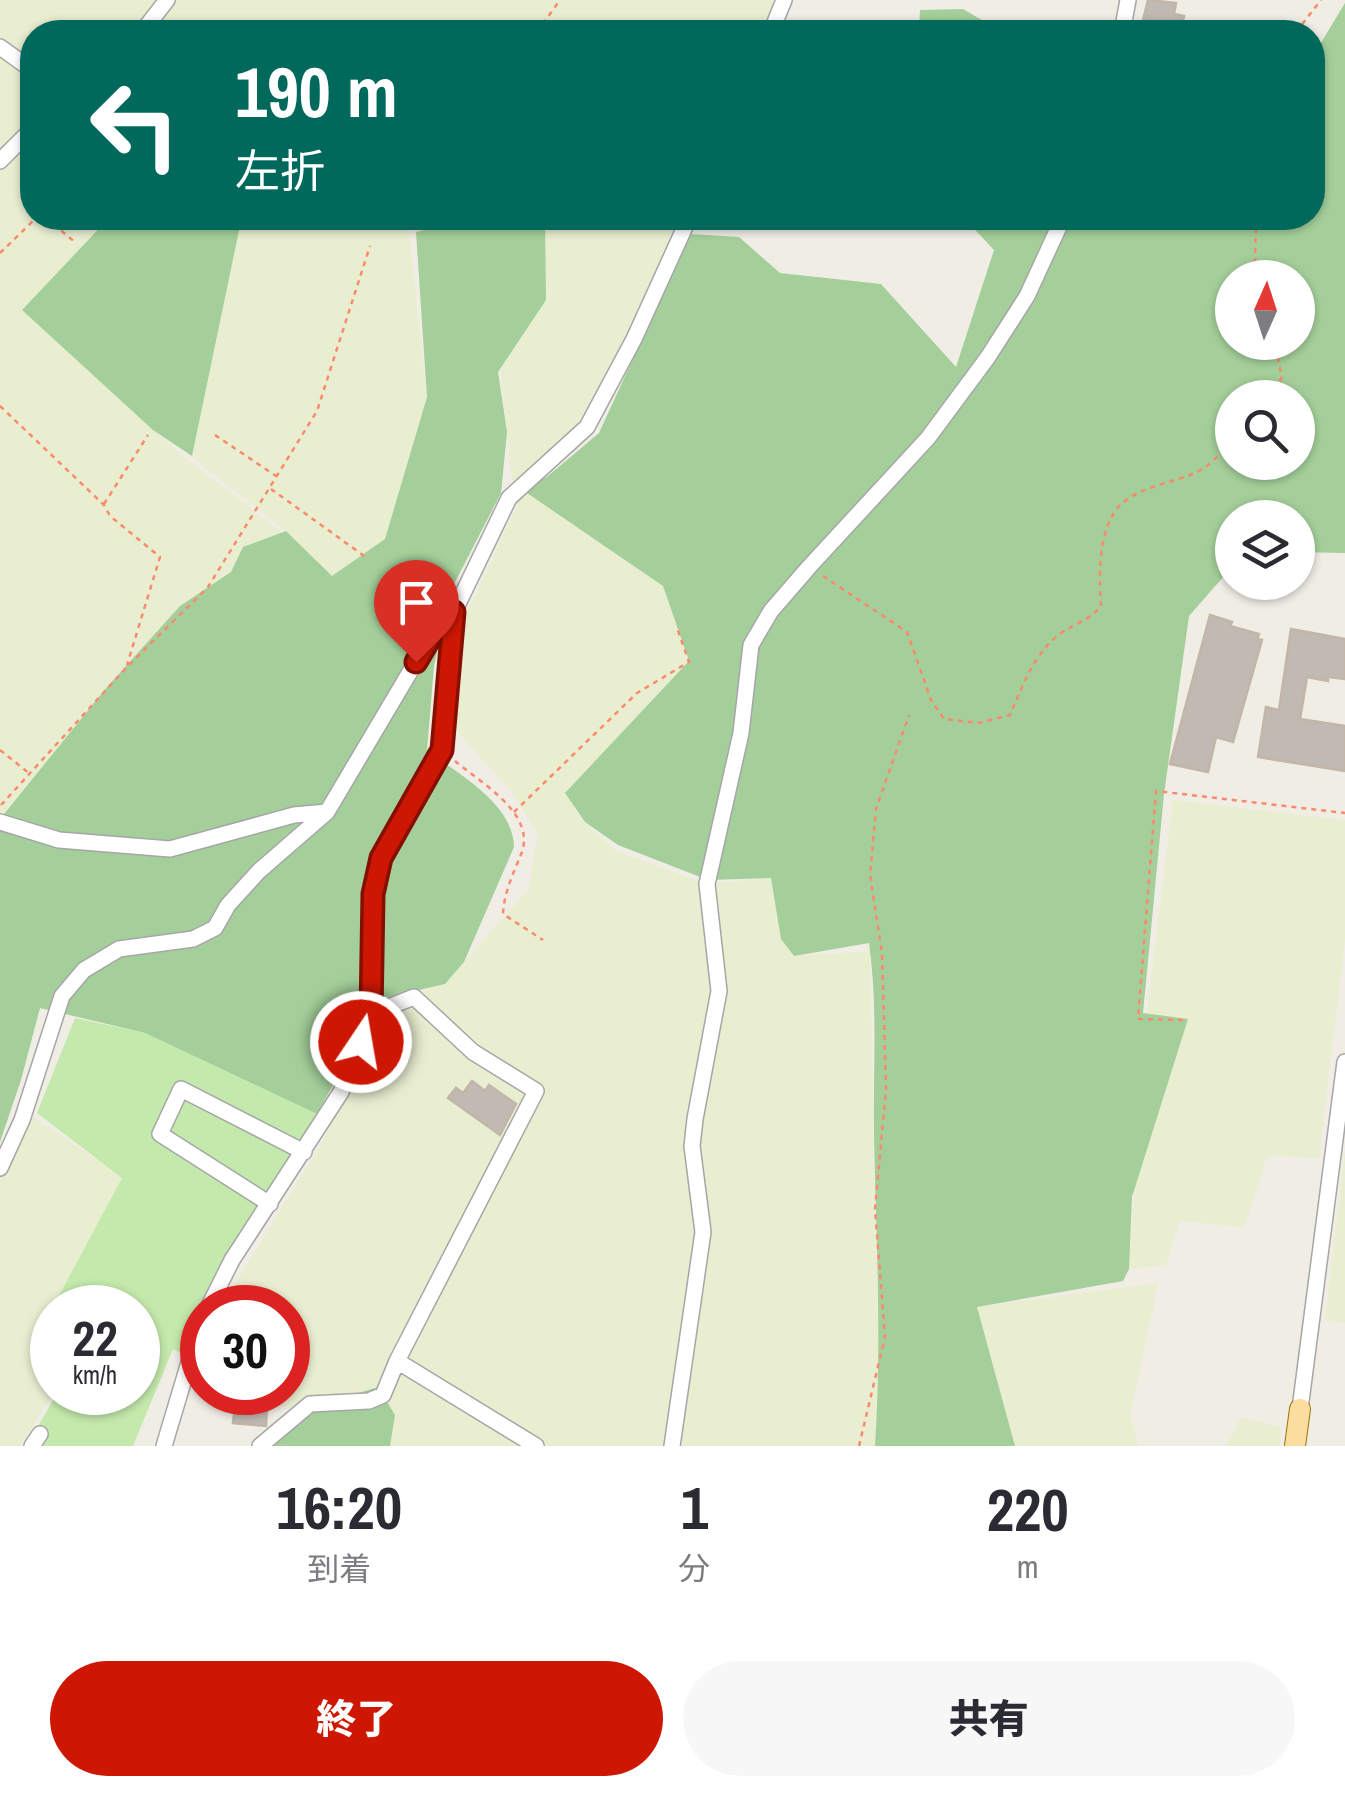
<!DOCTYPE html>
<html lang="ja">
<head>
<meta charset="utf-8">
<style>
  :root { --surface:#fff; --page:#f7f7f7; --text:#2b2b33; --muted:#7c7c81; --accent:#cd1702 }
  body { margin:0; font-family:"Archivo Narrow","Noto Sans JP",sans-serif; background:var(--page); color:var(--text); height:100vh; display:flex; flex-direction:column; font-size:38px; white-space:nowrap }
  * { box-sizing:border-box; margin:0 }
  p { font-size:32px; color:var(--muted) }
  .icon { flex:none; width:55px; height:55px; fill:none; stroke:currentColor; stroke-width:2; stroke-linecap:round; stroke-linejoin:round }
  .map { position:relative; height:1446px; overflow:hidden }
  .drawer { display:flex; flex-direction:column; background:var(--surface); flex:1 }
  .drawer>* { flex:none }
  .top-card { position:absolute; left:20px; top:20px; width:1305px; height:210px; border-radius:40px; box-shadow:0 2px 8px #0004; background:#00695c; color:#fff; overflow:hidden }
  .needle { width:65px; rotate:3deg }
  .controls { position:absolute; left:1215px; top:260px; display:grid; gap:20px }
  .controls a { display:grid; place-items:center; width:100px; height:100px; border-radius:50%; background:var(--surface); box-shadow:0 2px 8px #0004; font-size:50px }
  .speed { position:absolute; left:30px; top:1285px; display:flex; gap:20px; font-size:50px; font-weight:700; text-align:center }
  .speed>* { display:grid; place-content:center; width:130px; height:130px; border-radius:50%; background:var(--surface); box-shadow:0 2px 8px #0004; line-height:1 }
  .speed small { font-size:25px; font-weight:400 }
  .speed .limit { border:15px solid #d22; background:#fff; color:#111 }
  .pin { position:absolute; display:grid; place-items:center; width:85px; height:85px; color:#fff; margin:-102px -42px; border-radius:50% 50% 50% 0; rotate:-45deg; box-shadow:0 0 10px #0007 }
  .pin .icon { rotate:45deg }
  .me { position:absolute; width:110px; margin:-55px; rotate:12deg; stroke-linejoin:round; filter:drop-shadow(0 0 8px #0008) }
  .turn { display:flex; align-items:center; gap:35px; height:210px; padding:0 50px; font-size:45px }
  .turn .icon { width:130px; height:130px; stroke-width:2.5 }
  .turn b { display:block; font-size:70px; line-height:85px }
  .eta { display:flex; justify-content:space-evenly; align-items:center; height:170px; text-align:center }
  .eta b { font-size:60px; font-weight:800; line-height:70px }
  .primary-button { display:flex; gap:20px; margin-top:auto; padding:20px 50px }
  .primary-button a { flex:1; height:115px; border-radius:60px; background:var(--accent); color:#fff; font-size:40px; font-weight:800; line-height:115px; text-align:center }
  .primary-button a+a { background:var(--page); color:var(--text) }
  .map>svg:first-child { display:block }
</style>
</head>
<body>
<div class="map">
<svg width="1345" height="1446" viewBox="0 0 1345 1446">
  <rect width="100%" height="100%" fill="#f0ede5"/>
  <path fill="#e9eed1" d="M0 0H782L768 32H32V218H109L22 310 180 454 284 534 172 617 0 820Z
    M231 218H441L408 223 427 397 385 539 332 576 286 531 192 457 241 221Z
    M545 218H680L620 346 576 426 513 487 500 370 546 296Z
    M524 491 663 586 689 662 565 793 584 822 616 851 707 884 771 878 794 956 870 951 879 1386 877 1446H387L302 1410 221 1393 288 1392V1308L221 1307 324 1139 376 1028 464 962 529 889 538 834 513 794 456 730 467 612Z
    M1173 800 1345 820V940L1319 1158 1267 1156 1244 1227 1179 1221 1166 1265 1129 1269 1146 1020Z
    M33 1117 123 1176 37 1338 52 1344 54 1393 20 1446H0V1176Z
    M1345 1151V1323L1325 1320Z
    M1158 1283 1130 1416 1139 1446H1015L977 1307Z
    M1241 1417 1280 1427V1446H1226Z"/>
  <path fill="#c4e9ac" d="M75 1018 145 1033 317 1114 185 1355 173 1349 133 1446H27L57 1393 138 1392V1308L53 1307 122 1178 37 1113Z"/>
  <path fill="#a4cf9a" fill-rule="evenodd" d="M1345 3V553L1298 552V518H1232V567L1189 616 1164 794 1143 1013 1188 1019 1132 1197 1129 1269 1123 1281 977 1307 1015 1446H875C882 1342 876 1238 874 1133 873 1069 878 1007 869 943L794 956 781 939 771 878 708 880 618 845 585 822 565 793 689 661 663 586 524 491 548 476 599 433 690 234 739 237 780 273 881 284 956 367 994 250 964 218H1312L1313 56ZM1232 278H1298V342H1232ZM1232 398H1298V462H1232Z
    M963 9 1002 32H919L920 10Z
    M109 218H231L241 221 192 456 153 430 22 310Z
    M475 218H545L546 300 498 372 507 432 501 493 451 590 434 666 427 750C459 775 513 803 514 847L464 962 445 984 359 1004 350 1054 317 1114 145 1033 40 1008 21 1080 0 1142V819L107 687 180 606 231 572 243 547 286 531 332 576 385 539 427 397 416 232Z
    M378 1387 395 1415 390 1446H271L297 1412Z"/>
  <path fill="#c0bab2" stroke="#c1b6a8" stroke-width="2.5" d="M1148 0 1176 3 1174 14 1184 16 1181 30 1143 20Z
    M1210 615 1232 622 1230 626 1259 634 1257 639 1262 640 1233 742 1216 737 1208 772 1170 764Z
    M1291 629 1345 639V679L1328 677V681L1307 677 1300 719 1345 726V771L1258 757 1266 707 1279 710Z
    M472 1081 485 1091 489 1085 516 1104 500 1135 448 1098 456 1088 463 1093Z
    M235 1405 267 1408 266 1426 233 1423Z"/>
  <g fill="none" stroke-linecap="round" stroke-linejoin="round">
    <defs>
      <path id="minor" d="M142 32 167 0
        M771 32 784 0
        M1122 32 1128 0
        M0 47 32 70
        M0 161 32 129
        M0 822 59 840 170 849 294 815 327 812 433 633 454 612 509 498 587 427 634 339 689 218
        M371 1014 414 997 473 1052 536 1091 397 1361 536 1446
        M0 1168 22 1120 62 996 84 970 119 949 193 939 215 928 228 905 259 871 327 812
        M270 1204 160 1134 181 1089 304 1152
        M208 1308 232 1260 341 1092 361 1043 371 1014 373 893 381 858 442 750 454 612
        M1300 1409 1345 1062
        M32 1446 40 1434
        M164 1446 202 1319
        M260 1446 310 1404 369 1401 383 1395 397 1361
        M672 1446 703 1232 692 1146 695 1119 719 991 707 884 741 733 751 645 771 611 809 567 928 438 988 357 1027 296 1063 218"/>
      <path id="major" d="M1295 1446 1300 1409"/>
    </defs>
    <use href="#minor" stroke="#a6a6a6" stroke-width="18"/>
    <use href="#major" stroke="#997701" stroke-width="22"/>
    <path stroke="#f98a6d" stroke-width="2.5" stroke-dasharray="5 5" stroke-linecap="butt" d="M1008 30 1013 32
      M537 32 560 0
      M1296 32 1321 0
      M46 218 76 243
      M1256 218 1255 263 1258 278
      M0 253 36 218
      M1269 398 1282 377 1274 342
      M0 406 104 505 110 516 160 557 127 665
      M215 435 276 476
      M271 489 367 558
      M104 504 148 435
      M823 576 907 632 931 700 944 719 979 723 1010 715C1023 685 1034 653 1061 633 1076 623 1090 620 1101 606 1099 579 1098 538 1114 513 1130 487 1172 484 1197 472 1211 465 1222 452 1232 440
      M0 750 30 774
      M455 761C481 783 535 813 522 852 514 872 504 892 503 914L543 940
      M1 805 127 667 208 587 317 411 370 246
      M514 812 637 693 689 662 677 628
      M1183 1020 1138 1019 1156 791 1345 813
      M859 1446 885 1337 875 1209 886 1089 882 953 870 875 876 809 909 715"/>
    <use href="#minor" stroke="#fff" stroke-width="15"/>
    <use href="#major" stroke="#fbdd9f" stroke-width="20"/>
  </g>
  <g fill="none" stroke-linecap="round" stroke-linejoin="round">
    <defs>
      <path id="route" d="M361 1042 371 1014 373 894 381 858 442 750 454 612 433 633 416 662"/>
    </defs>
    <use href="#route" stroke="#850f01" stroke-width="25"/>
    <use href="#route" stroke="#cd1702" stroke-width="18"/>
  </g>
</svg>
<div class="controls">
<a><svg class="needle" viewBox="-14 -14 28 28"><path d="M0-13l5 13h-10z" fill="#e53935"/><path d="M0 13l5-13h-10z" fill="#7c7c81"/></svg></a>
<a><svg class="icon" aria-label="search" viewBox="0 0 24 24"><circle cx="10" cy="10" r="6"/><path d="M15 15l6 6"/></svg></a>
<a><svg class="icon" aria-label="layers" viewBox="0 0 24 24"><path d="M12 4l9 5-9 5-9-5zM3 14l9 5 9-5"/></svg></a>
</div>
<div class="speed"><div>22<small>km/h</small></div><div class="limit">30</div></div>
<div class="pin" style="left:416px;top:662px;background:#d93025"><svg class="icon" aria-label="arrive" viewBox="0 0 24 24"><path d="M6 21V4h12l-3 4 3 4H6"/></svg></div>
<svg class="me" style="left:361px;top:1042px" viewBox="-20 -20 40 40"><circle r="17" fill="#cd1702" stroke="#fff" stroke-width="3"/><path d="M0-11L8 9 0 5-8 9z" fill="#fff"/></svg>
<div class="top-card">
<div class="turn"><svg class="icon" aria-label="left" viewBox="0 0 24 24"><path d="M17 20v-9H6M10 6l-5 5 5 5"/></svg><div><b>190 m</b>左折</div></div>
</div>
</div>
<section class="drawer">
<div class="eta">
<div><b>16:20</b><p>到着</p></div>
<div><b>1</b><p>分</p></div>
<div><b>220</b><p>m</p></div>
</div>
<div class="primary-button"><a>終了</a><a>共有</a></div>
</section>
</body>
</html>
